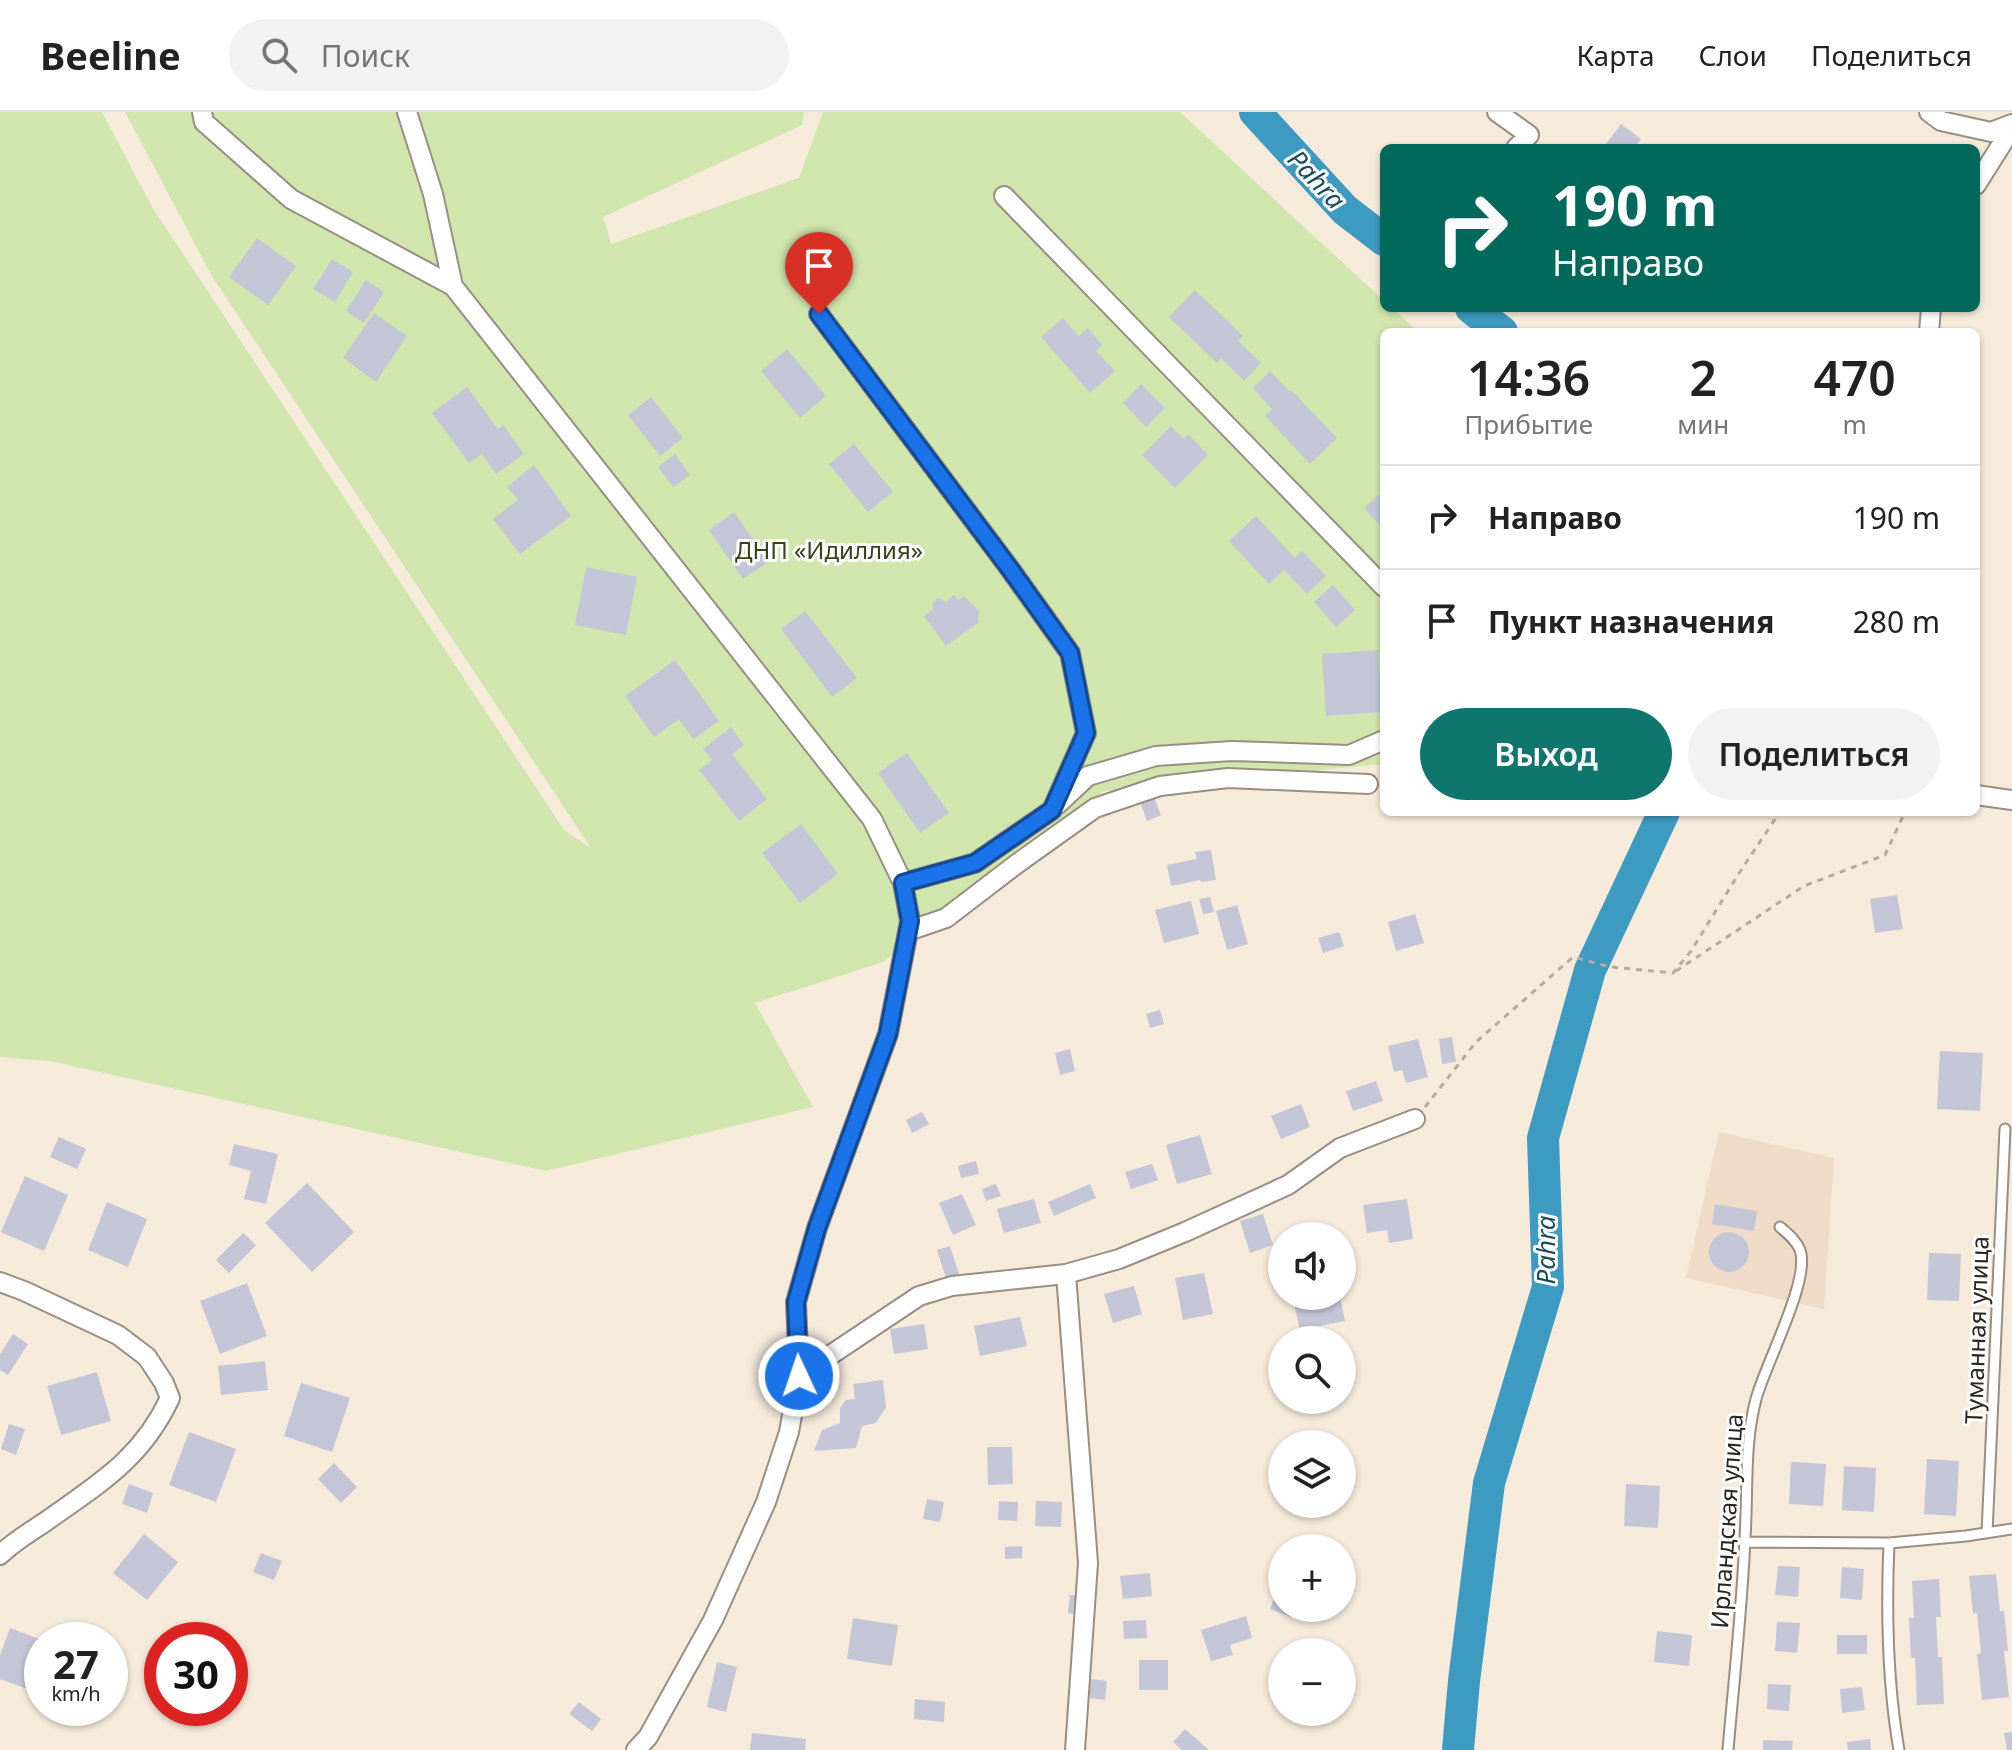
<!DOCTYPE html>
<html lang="ru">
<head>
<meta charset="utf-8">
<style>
  :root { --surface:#fff; --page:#f2f2f2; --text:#222; --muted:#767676; --line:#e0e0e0; --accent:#0f766e }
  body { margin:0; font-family:"Noto Sans",sans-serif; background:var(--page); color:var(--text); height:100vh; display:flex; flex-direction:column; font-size:30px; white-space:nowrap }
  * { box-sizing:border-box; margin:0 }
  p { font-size:26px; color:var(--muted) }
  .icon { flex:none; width:44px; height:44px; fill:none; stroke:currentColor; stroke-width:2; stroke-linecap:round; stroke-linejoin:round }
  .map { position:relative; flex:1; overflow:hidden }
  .panel { position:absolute; left:1380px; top:216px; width:600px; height:488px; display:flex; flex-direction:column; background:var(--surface); border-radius:12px; box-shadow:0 2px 6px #0004 }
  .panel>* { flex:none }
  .guide { position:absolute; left:1380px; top:32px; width:600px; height:168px; border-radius:12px; box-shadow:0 2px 6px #0004; background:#00695c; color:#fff; overflow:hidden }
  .fabs { position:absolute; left:1268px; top:1110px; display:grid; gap:16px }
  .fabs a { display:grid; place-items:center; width:88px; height:88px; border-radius:50%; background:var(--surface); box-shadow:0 2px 6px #0004; font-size:40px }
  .speed { position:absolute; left:24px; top:1510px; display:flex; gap:16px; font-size:40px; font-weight:700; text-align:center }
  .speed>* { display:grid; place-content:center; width:104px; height:104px; border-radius:50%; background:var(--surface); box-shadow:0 2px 6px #0004; line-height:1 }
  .speed small { font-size:20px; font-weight:400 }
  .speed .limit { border:12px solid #d22; background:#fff; color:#111 }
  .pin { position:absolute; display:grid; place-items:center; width:68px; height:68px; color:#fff; margin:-82px -34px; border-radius:50% 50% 50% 0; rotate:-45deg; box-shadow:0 0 8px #0007 }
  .pin .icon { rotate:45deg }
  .me { position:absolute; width:88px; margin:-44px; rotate:357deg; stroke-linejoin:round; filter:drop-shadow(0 0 6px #0008) }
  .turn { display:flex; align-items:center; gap:28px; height:168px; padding:0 40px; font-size:36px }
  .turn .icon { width:104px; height:104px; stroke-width:2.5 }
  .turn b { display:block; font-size:56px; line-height:68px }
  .eta { display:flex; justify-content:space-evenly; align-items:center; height:136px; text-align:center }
  .eta b { font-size:48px; font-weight:600; line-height:56px }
  .primary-button { display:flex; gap:16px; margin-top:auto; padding:16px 40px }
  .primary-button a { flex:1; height:92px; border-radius:48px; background:var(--accent); color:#fff; font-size:32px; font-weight:600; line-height:92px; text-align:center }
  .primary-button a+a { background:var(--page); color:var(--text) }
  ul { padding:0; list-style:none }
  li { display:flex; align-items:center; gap:24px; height:104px; padding:0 40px; border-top:2px solid var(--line) }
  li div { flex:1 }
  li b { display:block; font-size:30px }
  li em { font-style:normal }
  header { display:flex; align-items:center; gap:48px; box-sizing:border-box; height:112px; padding:0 40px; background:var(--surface); border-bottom:2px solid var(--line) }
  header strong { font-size:38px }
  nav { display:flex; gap:44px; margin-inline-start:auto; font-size:28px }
  .search { width:560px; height:72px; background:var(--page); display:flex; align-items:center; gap:20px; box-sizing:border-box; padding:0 28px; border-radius:44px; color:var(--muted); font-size:30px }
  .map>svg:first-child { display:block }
</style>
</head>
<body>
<header>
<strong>Beeline</strong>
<div class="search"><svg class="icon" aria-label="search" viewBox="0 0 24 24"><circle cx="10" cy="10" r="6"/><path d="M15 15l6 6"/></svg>Поиск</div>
<nav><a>Карта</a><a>Слои</a><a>Поделиться</a></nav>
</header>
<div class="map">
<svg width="2012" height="1638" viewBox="0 0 2012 1638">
  <rect width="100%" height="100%" fill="#f6eadb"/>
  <path fill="#eedcc9" d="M1719 1020 1834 1046 1824 1197 1686 1166Z"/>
  <path fill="#d0e6ac" d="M0 0H102L152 95 564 718 591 736 213 166 125 0H804L802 13 603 105 611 132 799 66 823 0H1180L1384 189V196H1392L1418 220H1384V652L1104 679 883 850 755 891 813 995 546 1059 50 949 0 945Z"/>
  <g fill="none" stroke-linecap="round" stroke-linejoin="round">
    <path stroke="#3d9ac0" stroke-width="32" d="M1255 0 1345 98 1384 128
      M1471 196 1502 220
      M1458 1638 1464 1569 1489 1371 1548 1175 1543 1026 1590 858 1664 700"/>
  </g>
  <path fill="#c4c6d7" d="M1621 12 1641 27 1634 36H1603Z
    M257 126 296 154 268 193 229 165Z
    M332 147 353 160 335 190 313 177Z
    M366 168 384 180 364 211 346 199Z
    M1195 178 1243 224 1238 229 1261 251 1244 269 1221 246 1217 251 1169 205Z
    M374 201 407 224 376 270 343 246Z
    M1063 206 1079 224 1088 216 1102 233 1096 239 1115 259 1090 281 1041 225Z
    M787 237 826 284 800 306 761 259Z
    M1270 259 1290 280 1291 278 1337 326 1310 352 1265 304 1272 297 1253 276Z
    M1141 272 1165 296 1146 315 1123 291Z
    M467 275 498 317 503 313 524 342 496 362 482 342 469 351 432 301Z
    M651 285 683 326 660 344 628 303Z
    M1171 314 1184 327 1188 322 1208 343 1175 376 1142 343Z
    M854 332 893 380 868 400 829 352Z
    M675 342 690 363 673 375 658 355Z
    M534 353 571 404 520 442 493 407 518 388 507 375Z
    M1384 378V418L1364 396Z
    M734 400 768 450 743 467 709 418Z
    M1256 404 1295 446 1302 439 1326 464 1307 482 1284 458 1269 472 1229 429Z
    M586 455 637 465 626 523 575 513Z
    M1333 473 1355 498 1336 515 1314 490Z
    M954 483 959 488 964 484 979 499 978 511 946 534 924 504 933 497 932 492 938 486 946 490Z
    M805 499 857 566 832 585 781 517Z
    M1378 538 1382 600 1326 604 1322 542Z
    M675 548 719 609 693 627 679 607 654 625 625 584Z
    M731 615 744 633 732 642 767 687 739 709 699 658 712 648 703 637Z
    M907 641 949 701 920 721 878 661Z
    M1154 685 1161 703 1147 709 1140 690Z
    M801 712 838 762 800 791 762 741Z
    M1211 738 1216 768 1201 770 1200 768 1171 774 1167 753 1197 747 1195 740Z
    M1897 783 1903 817 1875 821 1870 787Z
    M1210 785 1214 800 1203 802 1199 787Z
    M1191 789 1199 822 1164 831 1155 798Z
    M1237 793 1248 832 1227 838 1216 799Z
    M1415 802 1424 831 1396 839 1388 810Z
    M1339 820 1344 834 1323 841 1318 826Z
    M1160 898 1164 912 1150 916 1146 902Z
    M1452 925 1456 950 1442 952 1439 927Z
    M1418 927 1428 965 1406 971 1402 958 1394 960 1388 934Z
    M1070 937 1075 959 1060 963 1055 941Z
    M1940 939 1983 941 1980 999 1937 997Z
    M1376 969 1383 989 1353 999 1346 979Z
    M1301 992 1310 1015 1281 1027 1271 1004Z
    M922 1000 929 1012 912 1021 906 1008Z
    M1200 1023 1212 1062 1177 1072 1166 1033Z
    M59 1025 86 1037 77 1057 50 1045Z
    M234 1032 278 1042 266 1092 244 1087 251 1059 229 1053Z
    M976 1049 979 1062 961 1066 958 1054Z
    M1152 1052 1158 1068 1131 1077 1125 1060Z
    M25 1064 68 1083 44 1139 1 1120Z
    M307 1071 354 1120 312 1160 265 1111Z
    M996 1072 1001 1084 986 1089 982 1077Z
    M1090 1072 1096 1086 1054 1104 1048 1090Z
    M962 1082 976 1113 953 1123 939 1091Z
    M1034 1087 1041 1111 1004 1121 997 1097Z
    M1407 1087 1413 1127 1389 1131 1387 1118 1367 1121 1363 1093Z
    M107 1090 147 1107 128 1155 88 1138Z
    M1715 1092 1757 1099 1754 1119 1712 1112Z
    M1263 1102 1273 1133 1250 1141 1240 1109Z
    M1709 1140a20 20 0 1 1 40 0a20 20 0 1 1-40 0Z
    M243 1121 256 1133 229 1161 216 1148Z
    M950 1134 959 1162 946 1166 937 1138Z
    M1929 1141 1961 1142 1959 1189 1927 1188Z
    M1204 1161 1213 1202 1183 1208 1175 1166Z
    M247 1171 267 1224 220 1242 200 1189Z
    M1134 1174 1142 1202 1113 1211 1104 1182Z
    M1292 1184H1340L1345 1209 1300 1218Z
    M1020 1205 1027 1234 980 1244 974 1214Z
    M924 1212 928 1237 894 1242 890 1217Z
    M13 1222 28 1232 8 1263 0 1258V1242Z
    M265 1249 268 1278 221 1283 218 1254Z
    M97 1260 111 1309 61 1323 47 1274Z
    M883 1268 886 1295 876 1311 862 1314 856 1336 814 1339 822 1318 840 1311V1296L846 1288 855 1287 853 1272Z
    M301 1271 350 1286 332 1340 284 1324Z
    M9 1312 25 1317 16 1343 1 1337Z
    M189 1320 236 1337 216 1390 169 1373Z
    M987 1335H1012L1013 1372 988 1373Z
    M1927 1347 1959 1349 1956 1404 1924 1402Z
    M1791 1350 1826 1352 1823 1394 1789 1392Z
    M334 1351 357 1375 341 1391 318 1367Z
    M1844 1354 1876 1356 1874 1400 1842 1398Z
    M129 1372 153 1381 147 1401 122 1392Z
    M1626 1372 1660 1374 1658 1416 1624 1414Z
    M927 1387 944 1390 940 1410 923 1407Z
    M999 1389 1018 1390 1017 1409 998 1408Z
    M1036 1389 1062 1390 1061 1415 1035 1414Z
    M144 1422 178 1450 147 1488 113 1461Z
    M1022 1434V1446L1005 1447V1435Z
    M261 1441 282 1449 274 1468 253 1460Z
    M1778 1454 1800 1455 1798 1485 1775 1483Z
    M1842 1455 1864 1457 1862 1488 1840 1486Z
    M1150 1461 1152 1484 1123 1487 1120 1464Z
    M1996 1462 2000 1499H2004L2006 1518 2008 1539H2004L2009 1585 1982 1588 1977 1542 1981 1541 1977 1501 1973 1502 1969 1464Z
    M1939 1467 1941 1505H1936L1938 1545H1942L1944 1592 1917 1593 1915 1546H1911L1909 1506H1914L1912 1469Z
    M1278 1477 1282 1479V1496H1294L1291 1505 1270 1497Z
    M1070 1483 1082 1484 1080 1503 1068 1501Z
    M1246 1504 1252 1526 1230 1533 1233 1543 1211 1549 1201 1518Z
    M853 1506 898 1513 892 1554 847 1547Z
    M1146 1508 1147 1526 1124 1527 1123 1509Z
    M1777 1510 1800 1511 1797 1541 1775 1539Z
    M10 1516 42 1528V1554L33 1579 0 1567V1543Z
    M1657 1519 1692 1523 1689 1554 1654 1550Z
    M1837 1523H1867V1542H1837Z
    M1139 1548H1168V1578H1139Z
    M717 1550 737 1555 726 1600 707 1595Z
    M1091 1567 1107 1569 1105 1588 1089 1586Z
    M1768 1572 1791 1573 1789 1599 1767 1597Z
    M1862 1575 1865 1598 1842 1601 1840 1577Z
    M915 1587 945 1590 944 1610 914 1607Z
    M579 1590 601 1607 592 1619 569 1602Z
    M47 1596H91L87 1611 46 1600Z
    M1185 1617 1209 1638H1182L1173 1630Z
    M2012 1620V1638H2007L2004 1621Z
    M752 1621 806 1627 805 1638H750Z
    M1870 1627 1871 1638H1848L1847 1630Z
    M1763 1628 1793 1629 1792 1638H1763Z"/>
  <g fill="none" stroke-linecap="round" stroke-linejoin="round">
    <defs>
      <path id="service" d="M1987 1421 2005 1017
        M1745 1430 1889 1431 1966 1424 2012 1417
        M1889 1431C1886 1501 1887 1569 1899 1638
        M1728 1638C1734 1567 1742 1497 1745 1426 1748 1381 1744 1332 1756 1287 1765 1253 1811 1167 1800 1138 1796 1128 1788 1122 1780 1115"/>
      <path id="minor" d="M202 0 204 10 291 87 453 174 872 707 903 771 910 809 888 922 817 1116 796 1190 799 1264 789 1320 766 1390 713 1508 648 1625 636 1638
        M407 0 433 82 453 174
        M1497 0 1529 23 1516 36
        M1929 0 1941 9 1991 20 2012 12
        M1976 73 2012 16
        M1004 84 1384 475
        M819 202 1010 457 1070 541 1086 621 1052 698 975 751 903 771
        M1929 220 1931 196
        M1976 683 2012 688
        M1057 693 1088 664 1156 644 1232 639 1349 643 1384 628
        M908 819 946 806 1018 751 1095 696 1160 674 1228 666 1368 672
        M1066 1162 1088 1451 1075 1638
        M0 1170 24 1179 118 1223 147 1245 164 1271 170 1286C141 1348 98 1372 45 1410 30 1420 13 1430 0 1443
        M799 1264 919 1184 952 1174 1066 1162 1119 1147 1185 1120 1288 1073 1340 1036 1415 1007"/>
    </defs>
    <use href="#service" stroke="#998e81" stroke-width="13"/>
    <use href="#minor" stroke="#998e81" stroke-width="22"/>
    <path stroke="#b4ab9f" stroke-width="3" stroke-dasharray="6 6" stroke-linecap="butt" d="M1676 859 1804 774 1885 743 1905 700
      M1425 995 1476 930 1573 845 1611 855 1673 861 1691 839 1741 758 1780 700"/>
    <use href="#service" stroke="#fff" stroke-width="9"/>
    <use href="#minor" stroke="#fff" stroke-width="18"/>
  </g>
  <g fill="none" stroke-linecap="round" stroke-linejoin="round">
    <defs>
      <path id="route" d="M799 1264 796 1190 817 1116 888 922 910 809 903 771 975 751 1052 698 1086 621 1070 541 1010 457 819 202"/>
    </defs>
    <use href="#route" stroke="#114b97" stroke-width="20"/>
    <use href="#route" stroke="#1a73e8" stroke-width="14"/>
  </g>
  <g text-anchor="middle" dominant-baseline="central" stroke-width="6" stroke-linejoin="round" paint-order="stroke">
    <g font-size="24" fill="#36431b" stroke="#fff">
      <text x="829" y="437">ДНП «Идиллия»</text>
    </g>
    <g font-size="24" fill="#29251f" stroke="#fff">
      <text transform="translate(1976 1218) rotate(-88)">Туманная улица</text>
      <text transform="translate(1726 1409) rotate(-86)">Ирландская улица</text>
    </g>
    <g font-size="26" font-style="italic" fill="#184b60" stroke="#fff">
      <text transform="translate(1317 67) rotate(47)">Pahra</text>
      <text transform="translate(1545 1138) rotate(-90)">Pahra</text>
    </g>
  </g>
</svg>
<div class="fabs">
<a><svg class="icon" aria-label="sound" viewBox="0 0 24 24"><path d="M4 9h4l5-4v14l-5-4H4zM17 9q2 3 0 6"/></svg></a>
<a><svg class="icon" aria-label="search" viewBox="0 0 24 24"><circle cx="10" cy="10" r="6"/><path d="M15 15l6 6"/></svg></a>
<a><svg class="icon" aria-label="layers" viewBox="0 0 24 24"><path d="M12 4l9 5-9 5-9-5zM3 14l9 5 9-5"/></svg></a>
<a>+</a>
<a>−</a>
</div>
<div class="speed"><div>27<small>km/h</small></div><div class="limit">30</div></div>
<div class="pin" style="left:819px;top:202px;background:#d93025"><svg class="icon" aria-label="arrive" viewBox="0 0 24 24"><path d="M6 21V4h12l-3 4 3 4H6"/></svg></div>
<svg class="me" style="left:799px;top:1264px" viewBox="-20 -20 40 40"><circle r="17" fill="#1a73e8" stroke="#fff" stroke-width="3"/><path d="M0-11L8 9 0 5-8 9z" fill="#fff"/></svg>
<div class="guide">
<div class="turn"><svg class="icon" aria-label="right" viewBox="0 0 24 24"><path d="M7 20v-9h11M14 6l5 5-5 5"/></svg><div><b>190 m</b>Направо</div></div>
</div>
<section class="panel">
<div class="eta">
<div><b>14:36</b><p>Прибытие</p></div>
<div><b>2</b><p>мин</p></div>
<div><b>470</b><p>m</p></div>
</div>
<ul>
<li><svg class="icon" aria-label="right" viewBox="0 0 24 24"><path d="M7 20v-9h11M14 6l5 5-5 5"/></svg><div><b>Направо</b></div><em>190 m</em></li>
<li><svg class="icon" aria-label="arrive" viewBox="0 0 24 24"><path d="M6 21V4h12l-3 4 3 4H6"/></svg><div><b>Пункт назначения</b></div><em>280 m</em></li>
</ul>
<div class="primary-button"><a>Выход</a><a>Поделиться</a></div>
</section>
</div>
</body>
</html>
